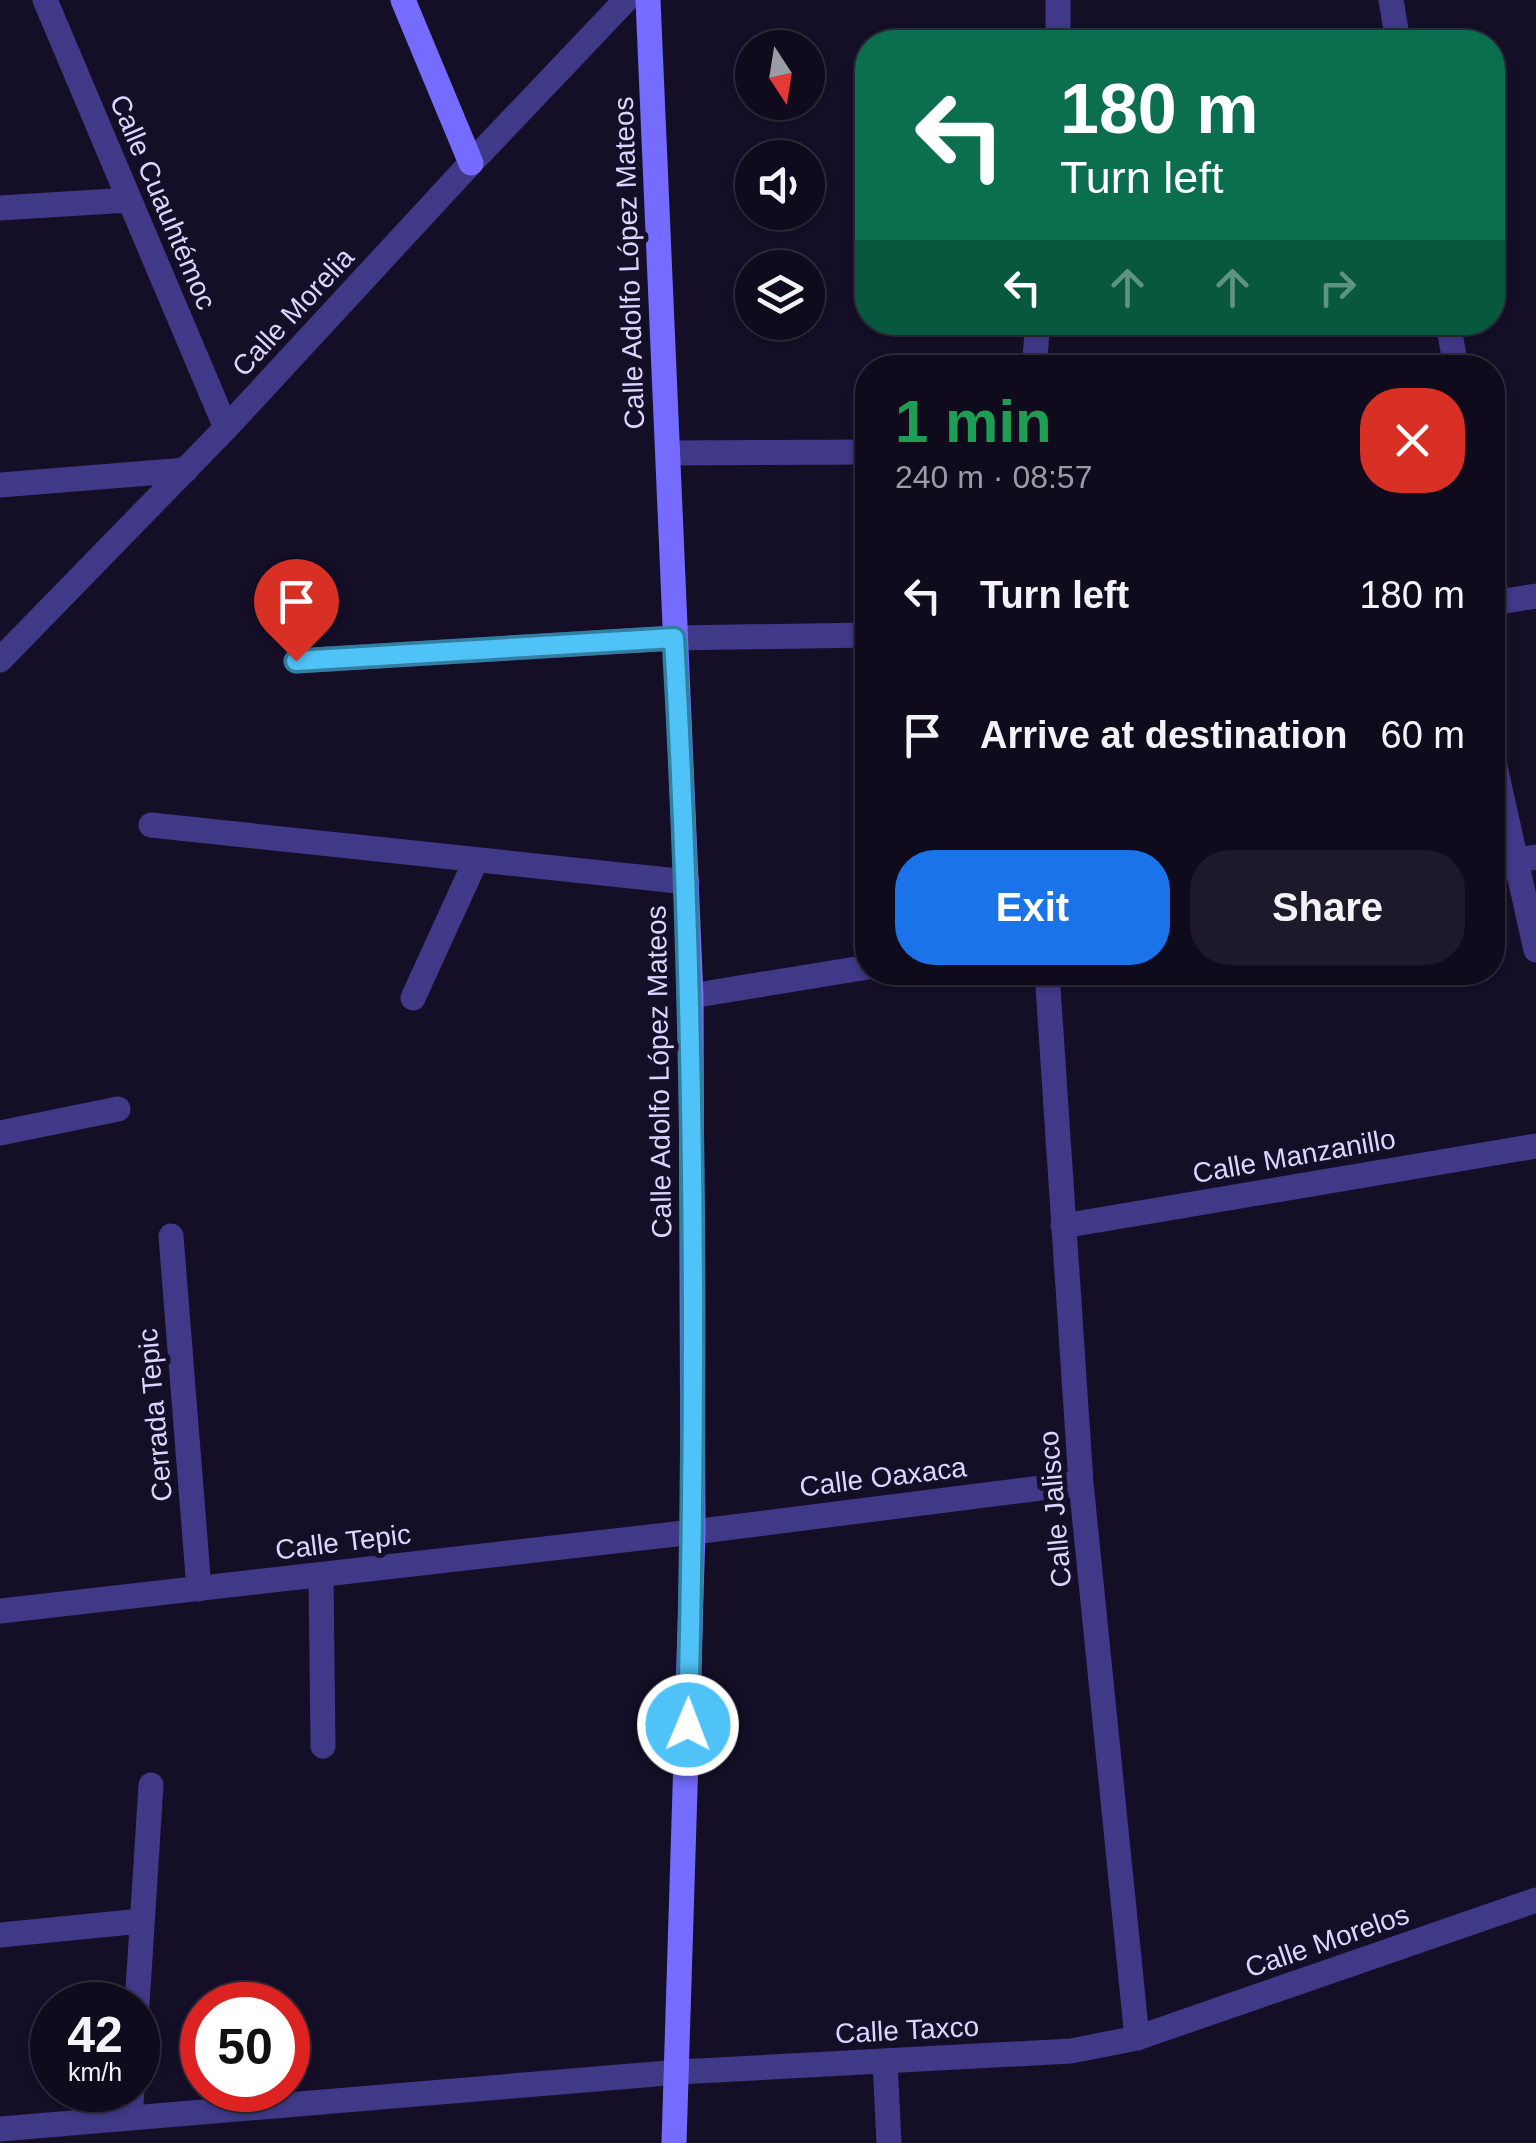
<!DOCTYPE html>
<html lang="en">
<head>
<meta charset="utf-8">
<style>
  :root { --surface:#0f0b1d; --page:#1d192a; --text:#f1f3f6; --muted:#9b9ba4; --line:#2f2b3b; --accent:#1a73e8 }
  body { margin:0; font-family:Helvetica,sans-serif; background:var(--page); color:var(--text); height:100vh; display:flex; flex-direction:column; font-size:38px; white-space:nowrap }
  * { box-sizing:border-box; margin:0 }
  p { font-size:32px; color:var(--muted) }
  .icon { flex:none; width:55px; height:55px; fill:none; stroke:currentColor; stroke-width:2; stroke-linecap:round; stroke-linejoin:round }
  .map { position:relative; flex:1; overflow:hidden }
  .details { position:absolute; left:855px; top:355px; width:650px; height:630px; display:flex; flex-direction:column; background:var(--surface); border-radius:40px; box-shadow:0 2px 8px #0004,0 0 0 2px var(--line) }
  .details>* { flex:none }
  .top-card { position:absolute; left:855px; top:30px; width:650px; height:305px; border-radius:40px; box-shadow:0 2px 8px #0004,0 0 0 2px var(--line); background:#0b6e4f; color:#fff; overflow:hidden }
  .needle { width:65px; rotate:168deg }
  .tools { position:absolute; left:735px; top:30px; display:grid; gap:20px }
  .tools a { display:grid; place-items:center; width:90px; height:90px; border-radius:50%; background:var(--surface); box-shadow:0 2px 8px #0004,0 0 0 2px var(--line); font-size:50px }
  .speed { position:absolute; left:30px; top:1982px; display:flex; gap:20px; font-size:50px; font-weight:700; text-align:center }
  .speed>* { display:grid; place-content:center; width:130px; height:130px; border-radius:50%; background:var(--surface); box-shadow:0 2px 8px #0004,0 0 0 2px var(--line); line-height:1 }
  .speed small { font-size:25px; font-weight:400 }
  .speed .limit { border:15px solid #d22; background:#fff; color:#111 }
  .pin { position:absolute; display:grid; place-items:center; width:85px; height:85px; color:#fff; margin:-102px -42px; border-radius:50% 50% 50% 0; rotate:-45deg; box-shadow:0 0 10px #0007 }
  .pin .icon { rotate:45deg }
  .me { position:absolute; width:110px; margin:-55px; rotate:1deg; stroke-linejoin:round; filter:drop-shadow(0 0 8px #0008) }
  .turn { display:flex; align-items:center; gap:35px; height:210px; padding:0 40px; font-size:45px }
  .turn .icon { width:130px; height:130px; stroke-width:2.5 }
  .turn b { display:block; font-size:70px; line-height:85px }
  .lanes { display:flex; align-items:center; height:95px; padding:0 40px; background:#0003; justify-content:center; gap:50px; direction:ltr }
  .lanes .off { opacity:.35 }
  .round { display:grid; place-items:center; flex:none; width:105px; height:105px; border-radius:40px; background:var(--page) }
  .summary { display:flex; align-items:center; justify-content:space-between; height:170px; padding:0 40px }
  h1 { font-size:60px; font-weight:700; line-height:75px; color:#1e9e55 }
  .button { display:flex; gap:20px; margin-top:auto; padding:20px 40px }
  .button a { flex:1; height:115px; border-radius:40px; background:var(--accent); color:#fff; font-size:40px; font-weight:700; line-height:115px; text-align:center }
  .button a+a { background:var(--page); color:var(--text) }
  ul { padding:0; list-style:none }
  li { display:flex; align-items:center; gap:30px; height:140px; padding:0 40px }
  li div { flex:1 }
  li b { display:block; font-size:38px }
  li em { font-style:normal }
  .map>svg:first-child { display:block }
</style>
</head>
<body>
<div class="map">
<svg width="1536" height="2143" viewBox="0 0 1536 2143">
  <rect width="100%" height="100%" fill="#140f27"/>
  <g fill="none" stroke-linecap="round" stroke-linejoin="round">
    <path stroke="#3f3987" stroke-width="25" d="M45 0 226 428
      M1391 0 1398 42
      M1058 42V0
      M0 208 129 200
      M1448 322 1456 368
      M1034 368 1038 322
      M668 453 868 452
      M0 485 186 470
      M1492 573 1498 602
      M1492 603 1536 596
      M296 661 675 638 868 635
      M1492 753 1536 950
      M151 825 687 882
      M1492 864 1536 857
      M1047 972 1081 1483 1137 2038
      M691 996 868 967
      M413 998 476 860
      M0 1133 118 1109
      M1063 1226 1536 1146
      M171 1236 199 1589
      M321 1575 323 1746
      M0 1611 693 1532 1081 1483
      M0 1935 141 1921
      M137 2005 151 1785
      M885 2061 889 2143
      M130 2116 132 2090"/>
    <path stroke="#3f3987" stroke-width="25" d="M0 660 226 428 471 163 626 0
      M0 2129 679 2072 1071 2051 1137 2038 1536 1900"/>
    <path stroke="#756cff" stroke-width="25" d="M403 0 471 163
      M648 0 691 996 693 1532 674 2143"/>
  </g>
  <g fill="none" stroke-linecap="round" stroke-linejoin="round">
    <defs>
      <path id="route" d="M296 661 674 638C695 1000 697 1363 688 1725"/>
    </defs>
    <use href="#route" stroke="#337fa1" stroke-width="25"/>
    <use href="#route" stroke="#4fc3f7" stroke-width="18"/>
  </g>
  <g text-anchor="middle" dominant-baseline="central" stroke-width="10" stroke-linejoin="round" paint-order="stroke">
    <g font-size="28" fill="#dbd5ff" stroke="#140f27">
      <text transform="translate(163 202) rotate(67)">Calle Cuauhtémoc</text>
      <text transform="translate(629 263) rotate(-92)">Calle Adolfo López Mateos</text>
      <text transform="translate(293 312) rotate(-47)">Calle Morelia</text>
      <text transform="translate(659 1072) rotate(-91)">Calle Adolfo López Mateos</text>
      <text transform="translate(1294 1156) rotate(-10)">Calle Manzanillo</text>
      <text transform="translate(155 1415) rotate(-95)">Cerrada Tepic</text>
      <text transform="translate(883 1477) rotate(-7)">Calle Oaxaca</text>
      <text transform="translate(1055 1509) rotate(-95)">Calle Jalisco</text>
      <text transform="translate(343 1542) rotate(-7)">Calle Tepic</text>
      <text transform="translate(1327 1941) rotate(-19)">Calle Morelos</text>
      <text transform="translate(907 2030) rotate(-3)">Calle Taxco</text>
    </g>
  </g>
</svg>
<div class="tools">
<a><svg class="needle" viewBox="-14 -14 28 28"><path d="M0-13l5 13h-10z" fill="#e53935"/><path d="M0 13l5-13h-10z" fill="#9b9ba4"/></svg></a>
<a><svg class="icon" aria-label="sound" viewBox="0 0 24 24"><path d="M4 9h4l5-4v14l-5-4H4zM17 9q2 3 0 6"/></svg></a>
<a><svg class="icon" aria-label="layers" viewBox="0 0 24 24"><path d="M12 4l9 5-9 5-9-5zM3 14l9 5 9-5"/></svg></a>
</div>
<div class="speed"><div>42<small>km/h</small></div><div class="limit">50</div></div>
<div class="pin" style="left:296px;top:661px;background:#d93025"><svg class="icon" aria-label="arrive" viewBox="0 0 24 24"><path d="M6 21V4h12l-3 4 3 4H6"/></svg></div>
<svg class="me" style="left:688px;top:1725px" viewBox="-20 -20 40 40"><circle r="17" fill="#4fc3f7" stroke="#fff" stroke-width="3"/><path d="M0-11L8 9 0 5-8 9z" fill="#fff"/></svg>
<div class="top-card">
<div class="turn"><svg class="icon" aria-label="left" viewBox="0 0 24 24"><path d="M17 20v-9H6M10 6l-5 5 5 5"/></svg><div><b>180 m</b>Turn left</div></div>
<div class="lanes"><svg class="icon" aria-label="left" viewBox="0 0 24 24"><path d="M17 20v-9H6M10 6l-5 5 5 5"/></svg><svg class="icon off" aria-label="ahead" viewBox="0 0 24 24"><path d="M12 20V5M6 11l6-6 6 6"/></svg><svg class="icon off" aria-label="ahead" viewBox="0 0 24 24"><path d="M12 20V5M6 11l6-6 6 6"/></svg><svg class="icon off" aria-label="right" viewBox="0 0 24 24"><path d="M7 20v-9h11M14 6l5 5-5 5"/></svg></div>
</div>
<section class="details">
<div class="summary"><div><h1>1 min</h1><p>240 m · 08:57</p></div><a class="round" style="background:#d93025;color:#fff"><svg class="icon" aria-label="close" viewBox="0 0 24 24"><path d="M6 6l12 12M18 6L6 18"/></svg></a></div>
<ul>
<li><svg class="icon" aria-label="left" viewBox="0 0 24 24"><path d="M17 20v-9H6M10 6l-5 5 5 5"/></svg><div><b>Turn left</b></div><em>180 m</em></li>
<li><svg class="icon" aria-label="arrive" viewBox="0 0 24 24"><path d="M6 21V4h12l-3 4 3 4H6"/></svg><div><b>Arrive at destination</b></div><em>60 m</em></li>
</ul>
<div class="button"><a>Exit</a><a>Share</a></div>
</section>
</div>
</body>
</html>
